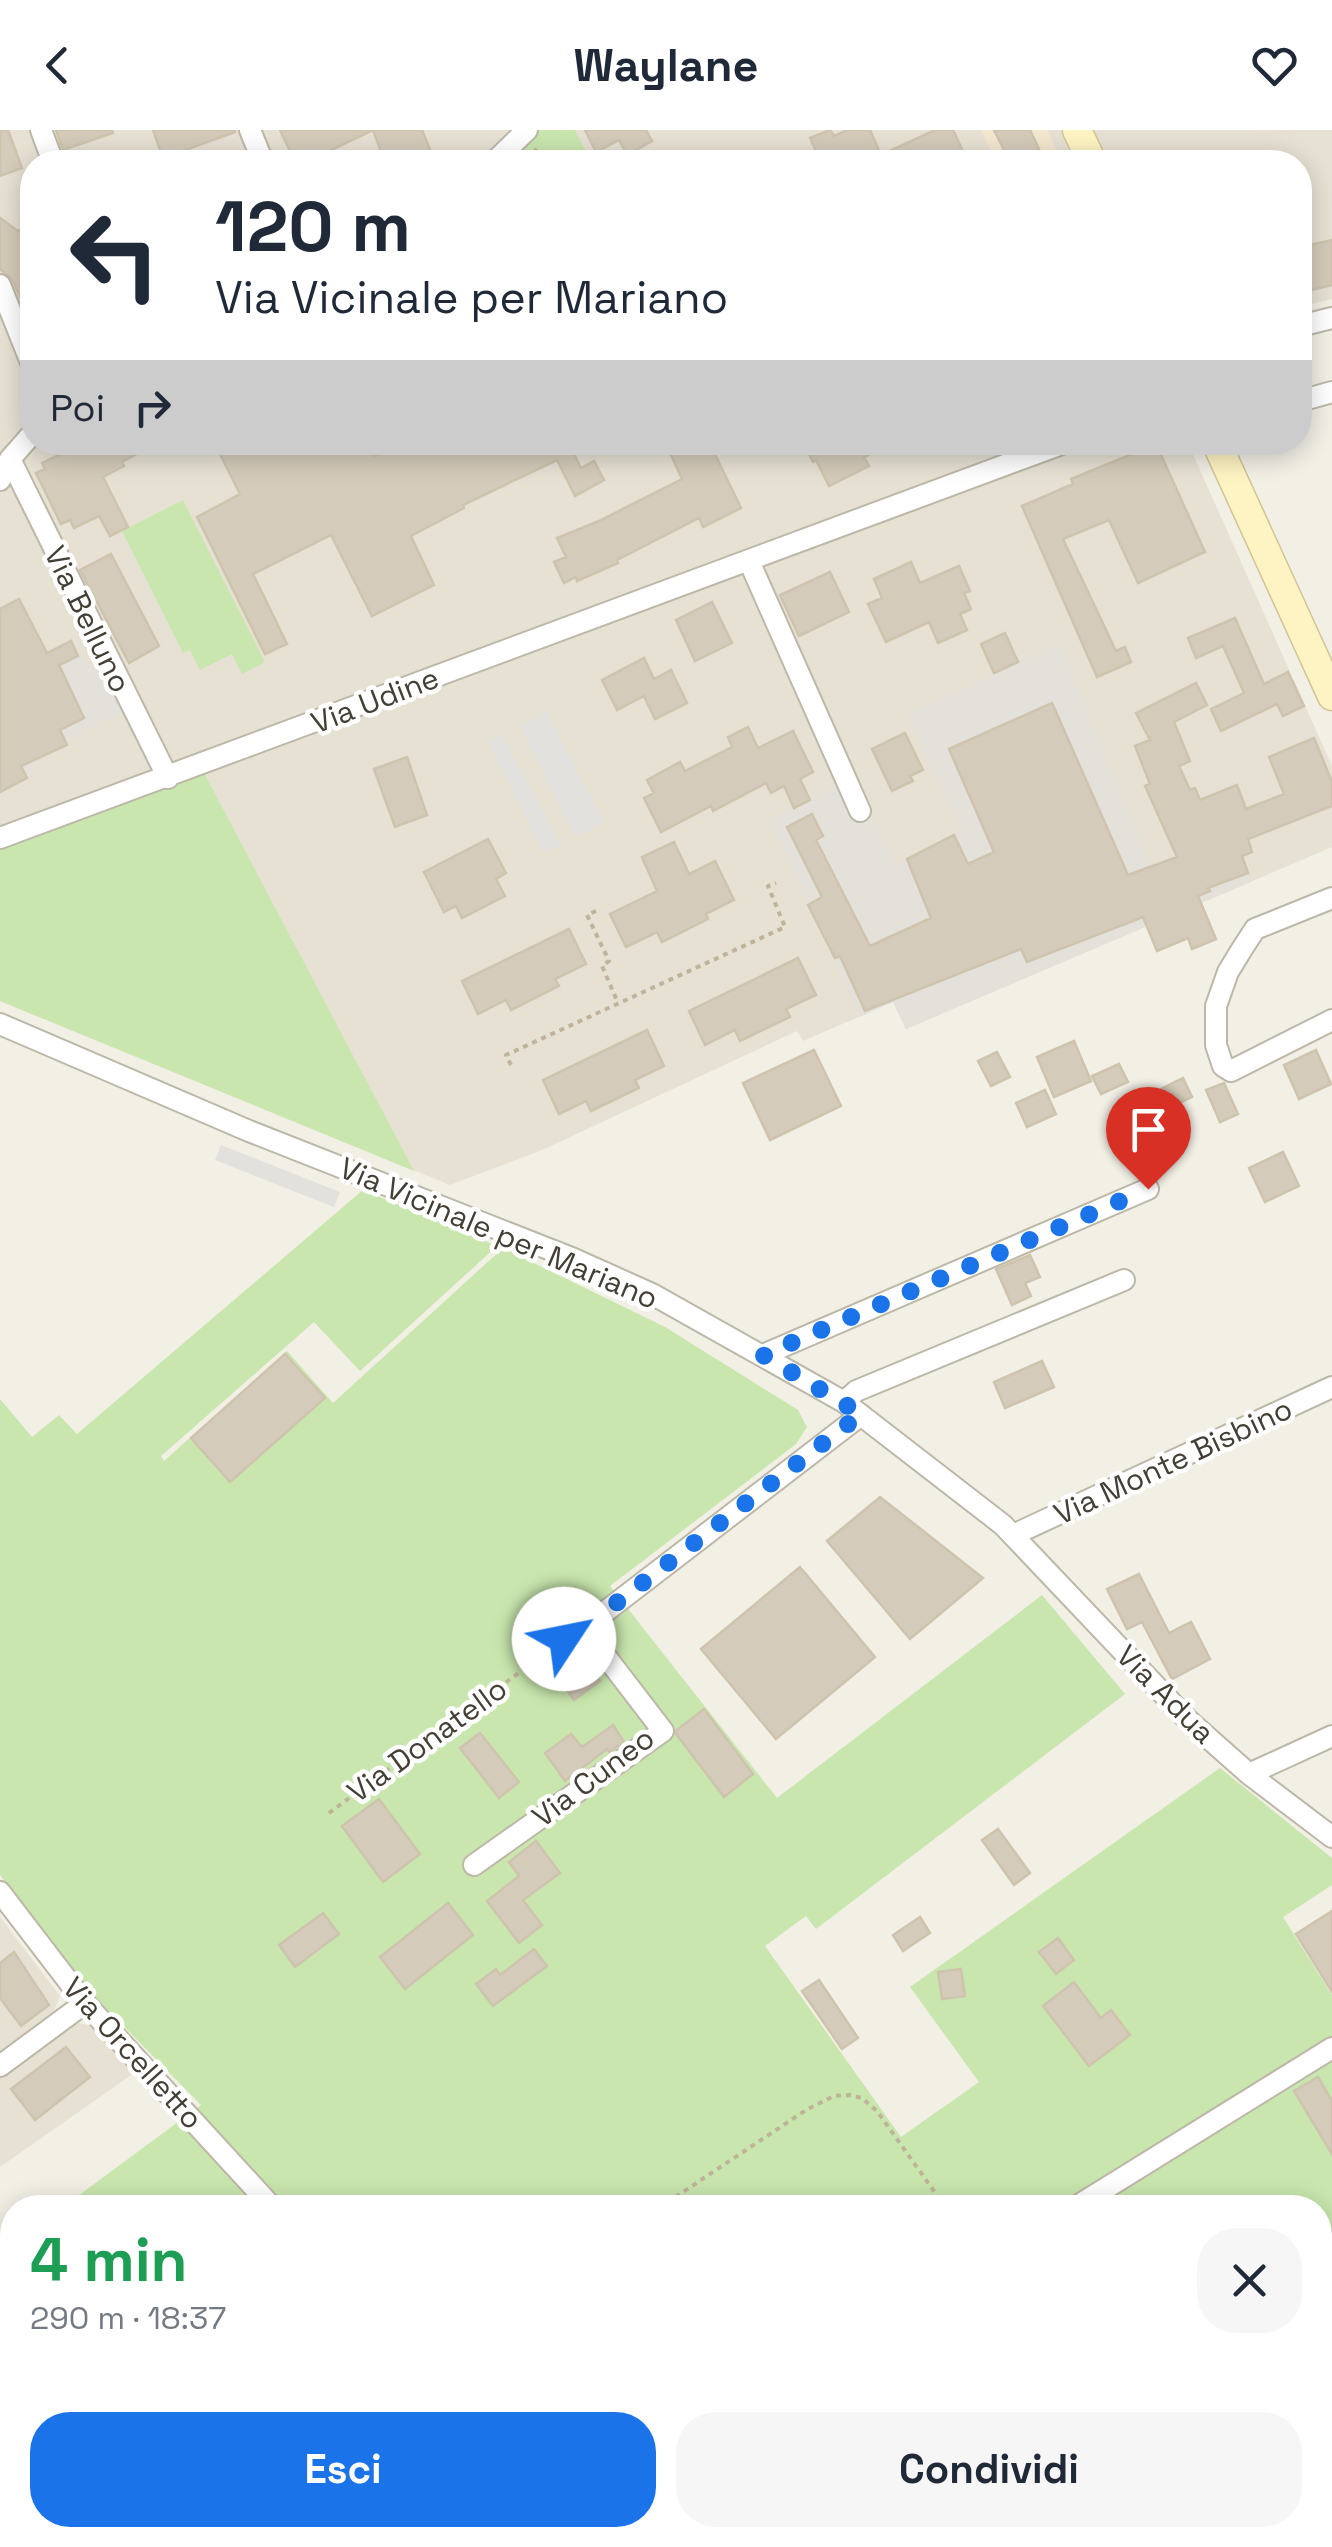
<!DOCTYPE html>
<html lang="it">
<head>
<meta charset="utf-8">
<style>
  :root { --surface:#fff; --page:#f6f6f7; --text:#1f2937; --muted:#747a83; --accent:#1a73e8 }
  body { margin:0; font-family:"Space Grotesk",sans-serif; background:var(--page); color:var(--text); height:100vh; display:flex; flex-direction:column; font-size:38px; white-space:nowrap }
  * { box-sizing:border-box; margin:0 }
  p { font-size:32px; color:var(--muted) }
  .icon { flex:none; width:55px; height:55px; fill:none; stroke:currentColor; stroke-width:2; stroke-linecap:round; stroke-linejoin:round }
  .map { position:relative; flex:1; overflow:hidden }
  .sheet { position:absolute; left:0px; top:2065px; width:1332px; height:352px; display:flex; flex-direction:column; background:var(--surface); border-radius:40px 40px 0 0; box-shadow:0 5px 25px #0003 }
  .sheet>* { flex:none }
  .hud { position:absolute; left:20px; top:20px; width:1292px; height:305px; border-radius:40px; box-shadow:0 5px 25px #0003; background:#fff; color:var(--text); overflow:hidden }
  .pin { position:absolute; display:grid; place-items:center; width:85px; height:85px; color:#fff; margin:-102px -42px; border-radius:50% 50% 50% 0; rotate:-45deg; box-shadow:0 0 10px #0007 }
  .pin .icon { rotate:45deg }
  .me { position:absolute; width:110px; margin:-55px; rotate:56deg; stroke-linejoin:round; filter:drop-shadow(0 0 8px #0008) }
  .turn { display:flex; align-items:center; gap:35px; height:210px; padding:0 30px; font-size:45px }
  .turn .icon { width:130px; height:130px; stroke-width:2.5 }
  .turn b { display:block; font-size:70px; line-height:85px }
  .then { display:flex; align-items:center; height:95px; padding:0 30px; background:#0003; gap:20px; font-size:38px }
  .round { display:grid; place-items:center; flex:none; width:105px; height:105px; border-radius:40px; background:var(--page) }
  .headline { display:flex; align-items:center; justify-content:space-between; height:170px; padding:0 30px }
  h1 { font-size:60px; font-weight:600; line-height:75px; color:#1e9e55 }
  .action { display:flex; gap:20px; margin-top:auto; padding:20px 30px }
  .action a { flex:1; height:115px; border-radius:40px; background:var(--accent); color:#fff; font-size:40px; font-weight:600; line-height:115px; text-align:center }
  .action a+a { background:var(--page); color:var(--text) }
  header { display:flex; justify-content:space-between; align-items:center; height:130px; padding:0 30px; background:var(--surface); font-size:45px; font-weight:600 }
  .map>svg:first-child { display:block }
</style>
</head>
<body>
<header><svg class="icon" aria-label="back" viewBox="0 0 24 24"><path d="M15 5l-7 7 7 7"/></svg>Waylane<svg class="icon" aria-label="heart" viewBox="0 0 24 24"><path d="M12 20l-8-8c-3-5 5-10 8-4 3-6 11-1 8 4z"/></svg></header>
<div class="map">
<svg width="1332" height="2417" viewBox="0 0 1332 2417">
  <rect width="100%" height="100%" fill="#f2efe5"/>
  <path fill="#e6e1d3" d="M0 0H1332V169L1300 177V32H32V312L1188 313 1332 636V717L906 899 893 872 803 911 797 901 542 1020 450 1055 0 871Z
    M0 1787 60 1866 54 1881 0 1922Z
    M74 1892 88 1895 134 1943 0 2037V1946Z"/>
  <path fill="#f4e7d0" d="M981 0H1047L1062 32H996Z"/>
  <path fill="#e4e0da" d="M72 508 87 537 103 541 123 582 28 632 34 644 0 662V544Z
    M1059 513 1151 737 1191 720 1228 689 1253 751 906 899 893 872 860 887 769 690 839 656 869 681 896 734 963 701 907 584Z"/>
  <path fill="#c9e6ae" d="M540 0H575L591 32H521L517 25Z
    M183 370 265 532 242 544 232 524 200 540 190 520 183 523 122 401Z
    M204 643 414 1041 0 871V716Z
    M363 1060 497 1116 360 1241 314 1192 161 1326 164 1331 287 1221 333 1273 503 1118 665 1197 798 1280 807 1297 796 1314 610 1456 777 1668 1042 1465 1125 1564 816 1799 806 1786 765 1816 901 2007 979 1952 910 1857 1220 1638 1332 1728V1755L1283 1787 1332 1865V2417H0V2124L12 2115V2405H1320V2078L63 2077 201 1975 88 1860 0 1745V1269L32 1307 59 1285 77 1304Z"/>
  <path fill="#e3e1dd" d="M547 582 604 693 576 707 519 596Z
    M502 604 560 715 544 723 487 612Z
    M221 1015 340 1062 334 1077 215 1030Z"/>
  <path fill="#d4cbba" stroke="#cec4ae" stroke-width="2.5" d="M0 0H8L22 38 0 46Z
    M56 0H112L113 3 63 20Z
    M153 0H235V2L163 28Z
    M280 0H422L435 32H385L373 0 329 21 334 32H295Z
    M585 0H646L652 11 627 25 619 10 596 22Z
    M830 0 834 6 848 0H870L881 25 935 0H953L968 32H821L810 8Z
    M994 0H1030L1039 19 1010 32Z
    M0 88 18 101 32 95V148L25 151 30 163 20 167 12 149 0 139Z
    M1332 110V155L1300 163V117Z
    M86 312H159L122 332 124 336 103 347 128 397 110 406 99 386 74 398 70 390 61 394 36 343 45 339 42 333Z
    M242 312H368L375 326 401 312H594L573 322 581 338 594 331 604 350 575 366 557 330 463 375 464 378 411 406 434 455 372 486 331 405 253 444 287 514 265 524 197 387 240 364 220 324Z
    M665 312H709L741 378 703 397 699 388 617 430 618 433 577 451 576 447 564 453 554 432 566 427 557 408 599 391 682 349Z
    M803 312H895L864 327 869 336 829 356 816 330 813 332Z
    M1156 314 1205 422 1138 453 1109 390 1063 409 1116 521 1125 517 1131 532 1097 547 1022 376 1073 354 1071 349Z
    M111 424 159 516 129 533 80 440Z
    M911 432 920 453 959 436 970 461 964 463 971 479 960 484 967 500 938 513 929 492 886 512 868 474 882 468 874 449Z
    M830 442 849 482 799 506 780 465Z
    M19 469 47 523 71 511 78 526 59 535 84 588 60 600 67 615 21 636 27 648 0 662V479Z
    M712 472 732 513 695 531 676 490Z
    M1235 488 1264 554 1288 542 1304 576 1283 586 1277 574 1221 601 1211 579 1244 563 1223 516 1196 528 1188 508Z
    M1005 503 1018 532 994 543 981 514Z
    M644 528 654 549 671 540 687 573 655 589 644 566 617 580 602 550Z
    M1196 553 1207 575 1174 592 1190 631 1179 636 1190 660 1195 658 1200 670 1237 655 1246 679 1284 664 1269 627 1314 608 1332 652V676L1248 709 1252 722 1242 726 1248 743 1208 758 1210 761 1198 766 1216 809 1192 819 1188 808 1157 821 1143 787 1027 832 1021 819 865 881 840 826 835 828 808 775 822 767 787 697 812 684 823 706 816 710 870 816 931 788 907 729 954 705 968 734 994 722 949 619 1052 573 1128 745 1177 727 1145 656 1150 654 1135 616 1150 610 1136 583Z
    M748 597 758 618 793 601 813 642 800 649 810 670 794 678 784 656 771 663 766 653 713 681 711 676 661 702 644 668 654 663 647 650 680 632 685 641 732 617 728 607Z
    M905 603 923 640 910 646 913 651 892 661 872 619Z
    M407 627 427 685 395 697 374 639Z
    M488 709 506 743 496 749 505 766 462 788 456 776 444 782 424 742Z
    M674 712 689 744 715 731 734 770 706 784 708 789 662 812 657 802 626 817 610 784 657 761 642 727Z
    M569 799 586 834 555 849 559 856 511 880 506 870 478 884 462 851Z
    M798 828 816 865 786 879 790 887 740 911 735 900 705 915 689 881Z
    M647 900 664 936 635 950 639 958 591 981 586 971 559 984 543 950Z
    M1074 911 1091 951 1054 967 1037 927Z
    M814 920 841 976 770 1010 743 953Z
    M1316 920 1331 954 1299 969 1284 935Z
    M997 922 1010 947 991 956 978 931Z
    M1119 934 1128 952 1101 964 1092 946Z
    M1183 948 1192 967 1166 979 1157 961Z
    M1224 953 1238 984 1220 992 1206 960Z
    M1045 960 1056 984 1027 997 1016 973Z
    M1283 1022 1299 1056 1265 1072 1249 1038Z
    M1030 1125 1040 1147 1025 1153 1031 1166 1012 1175 996 1139Z
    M285 1224 325 1268 230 1352 191 1308Z
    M1042 1231 1054 1257 1005 1278 994 1252Z
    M880 1367 983 1448 910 1509 827 1411Z
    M800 1437 875 1527 776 1609 701 1519Z
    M1139 1444 1169 1503 1191 1492 1210 1529 1172 1549 1142 1492 1127 1499 1107 1459Z
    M584 1527 600 1551 574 1570 557 1546Z
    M704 1579 753 1644 724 1667 676 1604 677 1600Z
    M613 1595 624 1612 609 1622 607 1619 565 1651 545 1623 571 1604 582 1617Z
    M480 1603 519 1652 499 1668 460 1618Z
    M379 1669 420 1724 383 1752 342 1696Z
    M998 1699 1030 1743 1014 1755 982 1710Z
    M536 1711 560 1743 523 1770 542 1795 519 1813 487 1771 519 1746 509 1732Z
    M448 1773 473 1805 405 1859 380 1827Z
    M1332 1781V1862L1296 1804Z
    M323 1783 339 1804 295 1837 279 1815Z
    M920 1787 930 1803 903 1821 893 1805Z
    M1058 1808 1074 1830 1056 1844 1039 1822Z
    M534 1819 547 1836 493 1876 476 1854 496 1839 500 1845Z
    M14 1822 49 1875 21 1896 0 1868V1833Z
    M961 1839 965 1866 942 1869 938 1842Z
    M819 1850 858 1908 842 1919 802 1861Z
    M1074 1852 1101 1888 1111 1880 1130 1905 1089 1936 1043 1876Z
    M66 1917 90 1947 35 1990 11 1959Z
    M1318 1947 1332 1971V2024L1294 1961Z"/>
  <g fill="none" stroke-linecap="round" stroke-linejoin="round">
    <defs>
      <path id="minor" d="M41 0 53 32
        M250 0 263 32
        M494 32 527 0
        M0 155 32 235
        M1300 196 1332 188
        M1300 271 1332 262
        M10 329 168 648
        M0 350 10 329 32 304
        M749 431 860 681
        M0 708 1067 312
        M1332 768 1255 799 1242 819 1228 842 1216 876V915L1223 936 1231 941 1332 890
        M0 894 249 1001 574 1129 652 1164 844 1272 1003 1395 1188 1590 1249 1644 1332 1707
        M763 1225 1148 1059
        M844 1272 856 1261 1124 1150
        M1013 1405 1332 1257
        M1249 1644 1332 1606
        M474 1735 663 1601 584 1498 861 1285
        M0 1762 85 1873 273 2078
        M0 1936 85 1873
        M1074 2078 1332 1918
        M497 2405 505 2417"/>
      <path id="secondary" d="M1077 0 1092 32
        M1216 312 1332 566"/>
    </defs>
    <use href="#minor" stroke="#bdb7a8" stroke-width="24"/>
    <use href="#secondary" stroke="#d2c595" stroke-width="31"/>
    <path stroke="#bfb499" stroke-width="4" stroke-dasharray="5 5" stroke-linecap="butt" d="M534 19 549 32
      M596 781 587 785 609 831 602 836 618 873
      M511 935 506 925 785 797 768 756 776 753
      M329 1683 566 1508
      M659 2078 806 1980 834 1966 849 1965 862 1968 877 1981 946 2078
      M0 2261 12 2252"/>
    <use href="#minor" stroke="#fff" stroke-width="20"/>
    <use href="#secondary" stroke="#fef3c3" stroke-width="28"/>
  </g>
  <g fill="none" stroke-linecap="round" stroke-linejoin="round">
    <path stroke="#1a73e8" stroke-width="18" stroke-dasharray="0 32.4" d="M564 1509 584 1498 861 1284 763 1225 1148 1059"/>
  </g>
  <g text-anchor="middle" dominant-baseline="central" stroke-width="9" stroke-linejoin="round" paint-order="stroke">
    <g font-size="30" fill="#443f35" stroke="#fff">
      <text transform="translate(88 489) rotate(64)">Via Belluno</text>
      <text transform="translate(375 570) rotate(-21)">Via Udine</text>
      <text transform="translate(499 1103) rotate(23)">Via Vicinale per Mariano</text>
      <text transform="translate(1173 1331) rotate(-25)">Via Monte Bisbino</text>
      <text transform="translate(1166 1564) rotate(45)">Via Adua</text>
      <text transform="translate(427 1610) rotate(-36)">Via Donatello</text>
      <text transform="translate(593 1647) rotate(-37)">Via Cuneo</text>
      <text transform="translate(133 1923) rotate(48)">Via Orcelletto</text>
    </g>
  </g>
</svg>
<div class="pin" style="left:1148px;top:1059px;background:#d93025"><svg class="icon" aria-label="arrive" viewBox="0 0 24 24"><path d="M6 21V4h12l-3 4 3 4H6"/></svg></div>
<svg class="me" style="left:564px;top:1509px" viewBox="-20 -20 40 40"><circle r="19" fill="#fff"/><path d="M0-13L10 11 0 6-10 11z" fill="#1a73e8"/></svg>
<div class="hud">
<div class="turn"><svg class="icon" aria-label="left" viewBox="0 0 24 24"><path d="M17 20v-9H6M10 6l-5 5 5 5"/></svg><div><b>120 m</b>Via Vicinale per Mariano</div></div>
<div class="then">Poi<svg class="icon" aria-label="right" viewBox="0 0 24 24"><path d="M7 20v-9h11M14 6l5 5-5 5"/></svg></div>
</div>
<section class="sheet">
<div class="headline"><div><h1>4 min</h1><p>290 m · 18:37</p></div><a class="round"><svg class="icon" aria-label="close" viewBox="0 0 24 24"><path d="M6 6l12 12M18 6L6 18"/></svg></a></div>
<div class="action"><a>Esci</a><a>Condividi</a></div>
</section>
</div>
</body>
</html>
